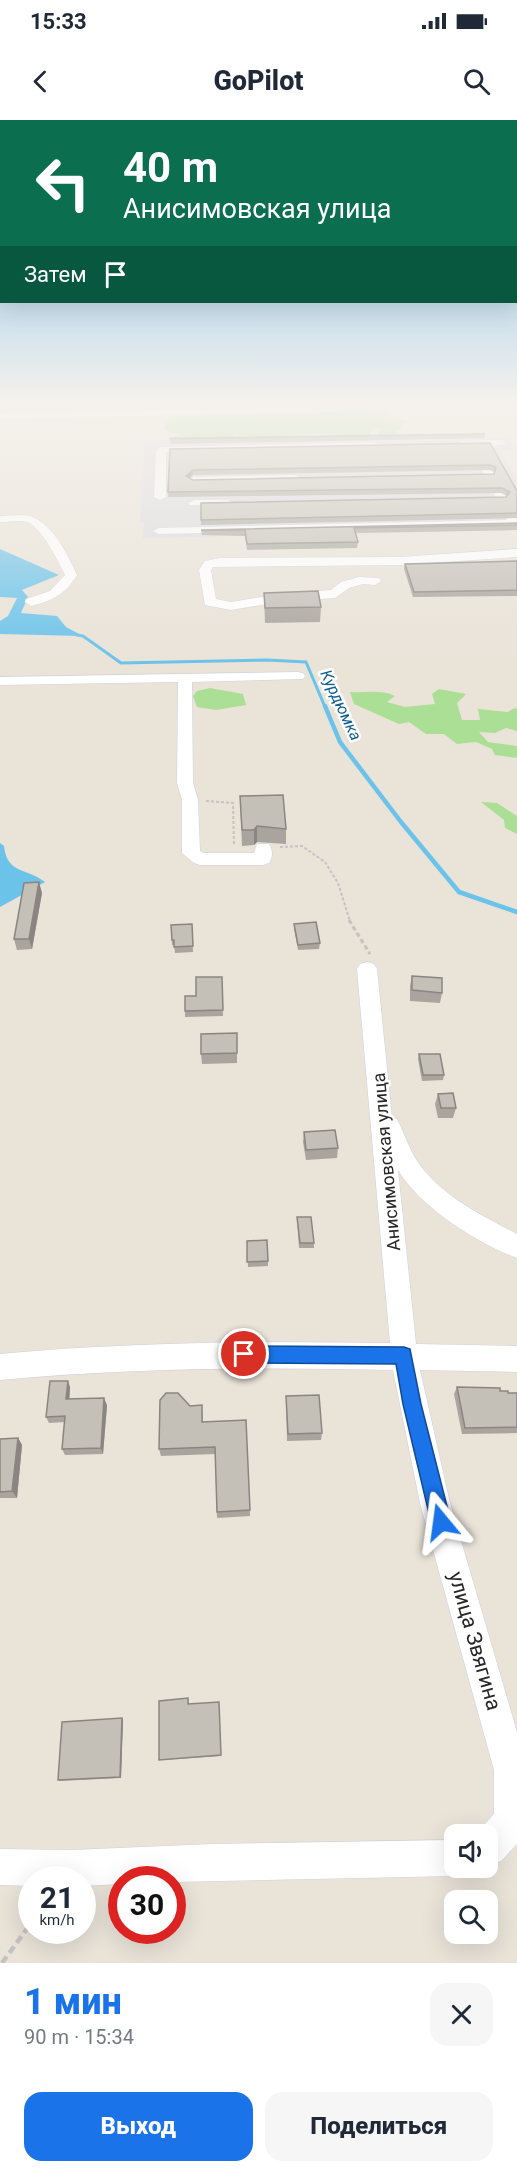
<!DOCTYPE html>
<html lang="ru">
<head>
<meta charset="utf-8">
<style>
  :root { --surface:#fff; --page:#f6f6f7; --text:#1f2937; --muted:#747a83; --accent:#1a73e8 }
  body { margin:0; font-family:Roboto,sans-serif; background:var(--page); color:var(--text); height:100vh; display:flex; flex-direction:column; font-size:22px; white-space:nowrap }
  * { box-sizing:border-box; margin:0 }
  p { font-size:20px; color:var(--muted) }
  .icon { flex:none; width:33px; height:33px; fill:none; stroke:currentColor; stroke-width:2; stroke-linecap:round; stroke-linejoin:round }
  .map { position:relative; height:1843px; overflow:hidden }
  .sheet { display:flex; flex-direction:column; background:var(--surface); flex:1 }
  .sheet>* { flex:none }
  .banner { position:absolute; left:0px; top:0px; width:518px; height:183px; box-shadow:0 6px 24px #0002; background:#0b6e4f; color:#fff; overflow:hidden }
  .controls { position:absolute; left:444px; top:1704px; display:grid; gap:12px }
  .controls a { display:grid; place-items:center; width:54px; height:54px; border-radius:12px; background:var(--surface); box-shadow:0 6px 24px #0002; font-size:30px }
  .speed { position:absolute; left:18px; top:1746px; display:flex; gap:12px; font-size:30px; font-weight:700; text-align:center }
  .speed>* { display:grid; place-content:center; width:78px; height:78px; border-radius:50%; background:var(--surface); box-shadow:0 6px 24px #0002; line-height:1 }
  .speed small { font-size:15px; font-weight:400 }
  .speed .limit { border:9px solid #d22; background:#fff; color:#111 }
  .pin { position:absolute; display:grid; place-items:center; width:51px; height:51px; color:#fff; margin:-26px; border:3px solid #fff; border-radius:50%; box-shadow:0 2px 6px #0007 }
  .me { position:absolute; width:66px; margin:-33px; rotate:344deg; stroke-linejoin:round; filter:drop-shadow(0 0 4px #0008) }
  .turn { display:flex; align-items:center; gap:21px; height:126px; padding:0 24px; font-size:27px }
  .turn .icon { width:78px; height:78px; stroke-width:2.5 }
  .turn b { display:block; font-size:42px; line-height:51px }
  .then { display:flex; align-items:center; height:57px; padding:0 24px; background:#0003; gap:12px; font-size:22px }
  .round { display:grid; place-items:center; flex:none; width:63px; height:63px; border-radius:18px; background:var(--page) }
  .overview { display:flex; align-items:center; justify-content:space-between; height:102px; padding:0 24px }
  h1 { font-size:36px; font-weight:800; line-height:45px; color:var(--accent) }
  .button { display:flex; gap:12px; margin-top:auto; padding:12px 24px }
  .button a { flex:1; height:69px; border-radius:18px; background:var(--accent); color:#fff; font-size:24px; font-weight:800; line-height:69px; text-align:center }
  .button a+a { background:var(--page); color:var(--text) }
  .status { display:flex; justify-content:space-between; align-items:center; height:42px; padding:0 30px; background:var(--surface); direction:ltr }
  .status svg { height:16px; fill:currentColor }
  header { display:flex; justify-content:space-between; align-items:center; height:78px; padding:0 24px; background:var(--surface); font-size:27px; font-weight:800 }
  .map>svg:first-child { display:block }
</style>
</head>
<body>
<div class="status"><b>15:33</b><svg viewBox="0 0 49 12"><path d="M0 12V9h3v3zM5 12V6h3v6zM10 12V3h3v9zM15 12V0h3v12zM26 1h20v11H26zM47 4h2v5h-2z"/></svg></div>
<header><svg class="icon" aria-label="back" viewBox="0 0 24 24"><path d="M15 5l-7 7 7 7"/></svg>GoPilot<svg class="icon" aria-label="search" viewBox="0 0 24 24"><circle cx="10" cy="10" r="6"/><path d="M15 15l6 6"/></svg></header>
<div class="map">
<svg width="517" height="1843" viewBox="0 0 517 1843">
  <rect width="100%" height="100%" fill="#e9e3d8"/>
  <path fill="#dcd9e1" d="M507 317 516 330 500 331 517 360V410L143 418 144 402H140L145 321Z"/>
  <path fill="#abdf95" d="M384 290 388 297 409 301 401 306V309L395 312 396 314 380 316 377 314 381 308H373L369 312 372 316C349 317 326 313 302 314 277 315 262 323 236 314L232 316 234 318 211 316 208 319 191 318 165 310V303L179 295Z
    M210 568 243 574 246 585 216 590 197 587 193 576 197 571Z
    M439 569 466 574 457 583 462 600H480L478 589 508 592 514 588 517 589V611L506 608 495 613 479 612 488 622 517 626V638L495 635 492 629 476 622 457 624 444 614H426L409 602 399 604 354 584 350 572C366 573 381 569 395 576L387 582 405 587 435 584 432 574Z
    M481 682 497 683 517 696V714L505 708 504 700Z"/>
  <path fill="#6cc3ea" d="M0 429 59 455 22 470 28 477 21 493 57 496 66 507 83 516 0 514V501L8 496 17 478 0 477Z
    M0 723 4 726C7 754 25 747 45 762L0 787Z"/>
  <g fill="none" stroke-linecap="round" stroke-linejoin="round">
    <path stroke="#6cc3ea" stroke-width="3" d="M77 515 83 516 121 543 267 540 306 542 325 587"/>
    <path stroke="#6cc3ea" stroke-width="4.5" d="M325 586 340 622 401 702 459 772 517 792"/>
    <defs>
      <path id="minor" d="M349 284H369L336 292 0 299V293L336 286Z
        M501 320 505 321V325L480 327 517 397V406L159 414 153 411 159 408 507 400 470 327H462L457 324 462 321Z
        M374 322 379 325 378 327 166 332V377L160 380 154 377 156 331 160 327Z
        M294 355 298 356V360L193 363 188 360 193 357Z
        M194 380H228L234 383 228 386 190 385 188 383Z
        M25 395C51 399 67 433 77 455 66 474 52 481 31 486L25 482 26 479 50 471 65 455C59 442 42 409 29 403 21 399 9 402 0 402V396Z
        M517 429V437L400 445 213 447 211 450 216 479 231 482 279 474 331 470 341 462 359 457 379 458 381 461 375 465 363 464 349 468 335 478 279 482 231 490 205 485 199 450 205 441 220 438 400 437Z
        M298 552 303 553 305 556 303 559 192 562 193 663 198 680 200 731 204 733H254L257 724H269C273 730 273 737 269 743L263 745H200L194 743 182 733V680L177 663 178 562 0 565V557Z
        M367 842 374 844 377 849 392 998 397 999C404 1013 409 1028 417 1041 441 1076 481 1095 517 1114V1138C478 1124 419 1086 398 1050L416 1224 517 1226V1252L420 1250 450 1383 517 1612V1724L501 1741 488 1746V1714H476L494 1694V1650L420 1383 393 1250C262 1247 131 1248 0 1260V1234C130 1222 259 1221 390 1223L357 849 360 844Z
        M454 1720V1748H468L467 1751 454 1756 172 1762V1760H122V1764L82 1766V1760H32V1766L0 1765V1729L72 1730 211 1724Z"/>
    </defs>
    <use href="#minor" stroke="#ced0e0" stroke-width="1"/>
    <path stroke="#c3c3c3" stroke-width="2" stroke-dasharray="3 2" stroke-linecap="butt" d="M206 681 233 683 234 725
      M280 727 302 726 325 742 338 763 350 801"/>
    <path stroke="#c3c3c3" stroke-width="3" stroke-dasharray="4.5 3" stroke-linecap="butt" d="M349 800 370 834"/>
    <path stroke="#c3c3c3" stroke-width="4.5" stroke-dasharray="8 4.5" stroke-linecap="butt" d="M2 1843 32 1802"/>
    <use href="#minor" fill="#fff" fill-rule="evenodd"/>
  </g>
  <path fill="#a9a59e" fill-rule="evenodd" d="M485 314 484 318 171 324 170 318Z
    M490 323 517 371V398L201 405V383L506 377 507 376 501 373 168 377 170 329ZM489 350 495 352 494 354 193 360 189 358 193 355Z
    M517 405V410L355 413 358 422 357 428 247 430 245 416 202 415 201 410Z
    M517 441V476L413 477 404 449 405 444Z
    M264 473 321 487 320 502 265 503Z
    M240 676 286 709V724L257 722 254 725 242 726Z
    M42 773 32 829 17 830 14 819Z
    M192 804 193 832 175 833 174 825H172L171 805Z
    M294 804 320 823 319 829 298 830 294 809Z
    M412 856 442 873 440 883 410 881V866Z
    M222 857 223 896 185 897V891L196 876Z
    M237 913V943L202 944 201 934Z
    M419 934 444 955 443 960 422 961 418 939Z
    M438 974 456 988 453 998H438L435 984Z
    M304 1012 338 1028 337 1038 306 1040 303 1022Z
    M297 1097 314 1123V1128H299Z
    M267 1120 268 1146 248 1147 247 1121Z
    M70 1267 69 1279 107 1285 103 1334 65 1335 62 1329 65 1302 49 1303 46 1297Z
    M457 1267 500 1271 508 1273H517V1313L462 1314 454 1274Z
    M286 1276 322 1313 321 1320 287 1321Z
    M202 1285 203 1302 246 1300 250 1396 217 1398 215 1334 161 1336 159 1329 190 1286Z
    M18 1318 22 1325 17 1378H0V1319Z
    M188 1578 189 1584 219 1582 221 1636 160 1640H159Z
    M122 1598 123 1600 121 1658 60 1661 58 1660Z"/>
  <path fill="#898681" d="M193 350V355L186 361V356Z
    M257 706V722L254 725V710Z
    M39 762 42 773 32 829 29 819Z
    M68 1261 70 1267 69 1286 66 1279Z
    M104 1278 107 1285 103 1334 101 1328Z
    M18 1318 22 1325 17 1378 12 1371Z
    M122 1598 123 1600 121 1658 120 1657Z"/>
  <path fill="#c4c0b8" stroke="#898681" stroke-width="1.5" fill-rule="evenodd" d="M485 314 170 319V318Z
    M490 323 517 371V393L201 400V383L506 377 510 372 502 368 168 372 170 329ZM490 345 496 347 494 354 193 360 186 356 193 350Z
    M517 403V405L354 408 358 422 247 424 245 410H201Z
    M517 441V470L414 472 405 444Z
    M318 471 321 487 265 488 264 473Z
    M283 675 286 709 257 706 254 710H242L240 676Z
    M39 762 29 819H14L24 763Z
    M316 802 320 823 298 825 294 804Z
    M192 804 193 826 174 827V820H172L171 805Z
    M412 856 442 858V873L412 870Z
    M196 857H222L223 890 185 891V876H196Z
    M237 913V933L201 934V914Z
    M419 934H440L444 955H423Z
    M453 973 456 988H441L438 974Z
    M335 1010 338 1028 306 1030 304 1012Z
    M297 1097H311L314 1123H300Z
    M267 1120 268 1141 247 1142V1121Z
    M50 1261H68L66 1279 104 1278 101 1328 62 1329 65 1296 46 1297Z
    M457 1267 500 1268V1271H508V1273H517V1307L465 1308Z
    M166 1273H178L190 1286 202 1285V1302L246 1300 250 1390 217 1392 215 1327 159 1329 160 1280Z
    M319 1275 322 1313 288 1314 286 1276Z
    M18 1318 12 1371 0 1372V1319Z
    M188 1578V1584L219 1582 221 1635 159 1640V1581Z
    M122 1598 120 1657 58 1660 62 1602Z"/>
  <linearGradient id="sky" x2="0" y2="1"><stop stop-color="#76bae9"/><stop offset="0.52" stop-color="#f5f2ed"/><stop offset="1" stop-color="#f5f2ed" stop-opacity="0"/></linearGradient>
  <rect width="517" height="542" fill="url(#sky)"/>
  <path fill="#1a73e8" stroke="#114b97" stroke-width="1.5" d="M244 1226 404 1227 410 1229 421 1284 451 1402 448 1409 441 1412 434 1409 431 1402 403 1284 396 1244 244 1243 238 1240 235 1234 238 1228Z"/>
  <g text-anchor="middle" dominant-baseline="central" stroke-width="5" stroke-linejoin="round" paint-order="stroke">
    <g font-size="16" font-style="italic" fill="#105f91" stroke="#fff">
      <text transform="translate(341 585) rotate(65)">Курдюмка</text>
    </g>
    <g font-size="18" fill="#272727" stroke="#fff">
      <text transform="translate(386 1042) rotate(-95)">Анисимовская улица</text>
    </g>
    <g font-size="21" fill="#272727" stroke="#fff">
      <text transform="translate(475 1521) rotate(74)">улица Звягина</text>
    </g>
  </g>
</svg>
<div class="controls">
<a><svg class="icon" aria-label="sound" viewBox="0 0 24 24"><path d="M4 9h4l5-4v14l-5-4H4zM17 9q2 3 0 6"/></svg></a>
<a><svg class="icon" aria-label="search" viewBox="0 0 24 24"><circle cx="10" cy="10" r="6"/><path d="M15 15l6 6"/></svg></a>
</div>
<div class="speed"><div>21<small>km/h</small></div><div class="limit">30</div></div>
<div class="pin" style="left:244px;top:1234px;background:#d93025"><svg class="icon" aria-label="arrive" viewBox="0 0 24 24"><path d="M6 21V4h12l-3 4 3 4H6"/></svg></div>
<svg class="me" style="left:441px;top:1402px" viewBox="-20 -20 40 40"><path d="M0-17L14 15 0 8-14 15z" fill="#1a73e8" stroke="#fff" stroke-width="4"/></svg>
<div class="banner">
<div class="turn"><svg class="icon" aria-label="left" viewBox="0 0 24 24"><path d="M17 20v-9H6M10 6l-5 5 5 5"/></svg><div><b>40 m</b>Анисимовская улица</div></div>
<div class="then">Затем<svg class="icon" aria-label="arrive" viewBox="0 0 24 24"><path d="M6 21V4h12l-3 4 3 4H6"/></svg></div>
</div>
</div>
<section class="sheet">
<div class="overview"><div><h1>1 мин</h1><p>90 m · 15:34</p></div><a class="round"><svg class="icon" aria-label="close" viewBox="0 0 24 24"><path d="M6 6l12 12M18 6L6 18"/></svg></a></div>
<div class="button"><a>Выход</a><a>Поделиться</a></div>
</section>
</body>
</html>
